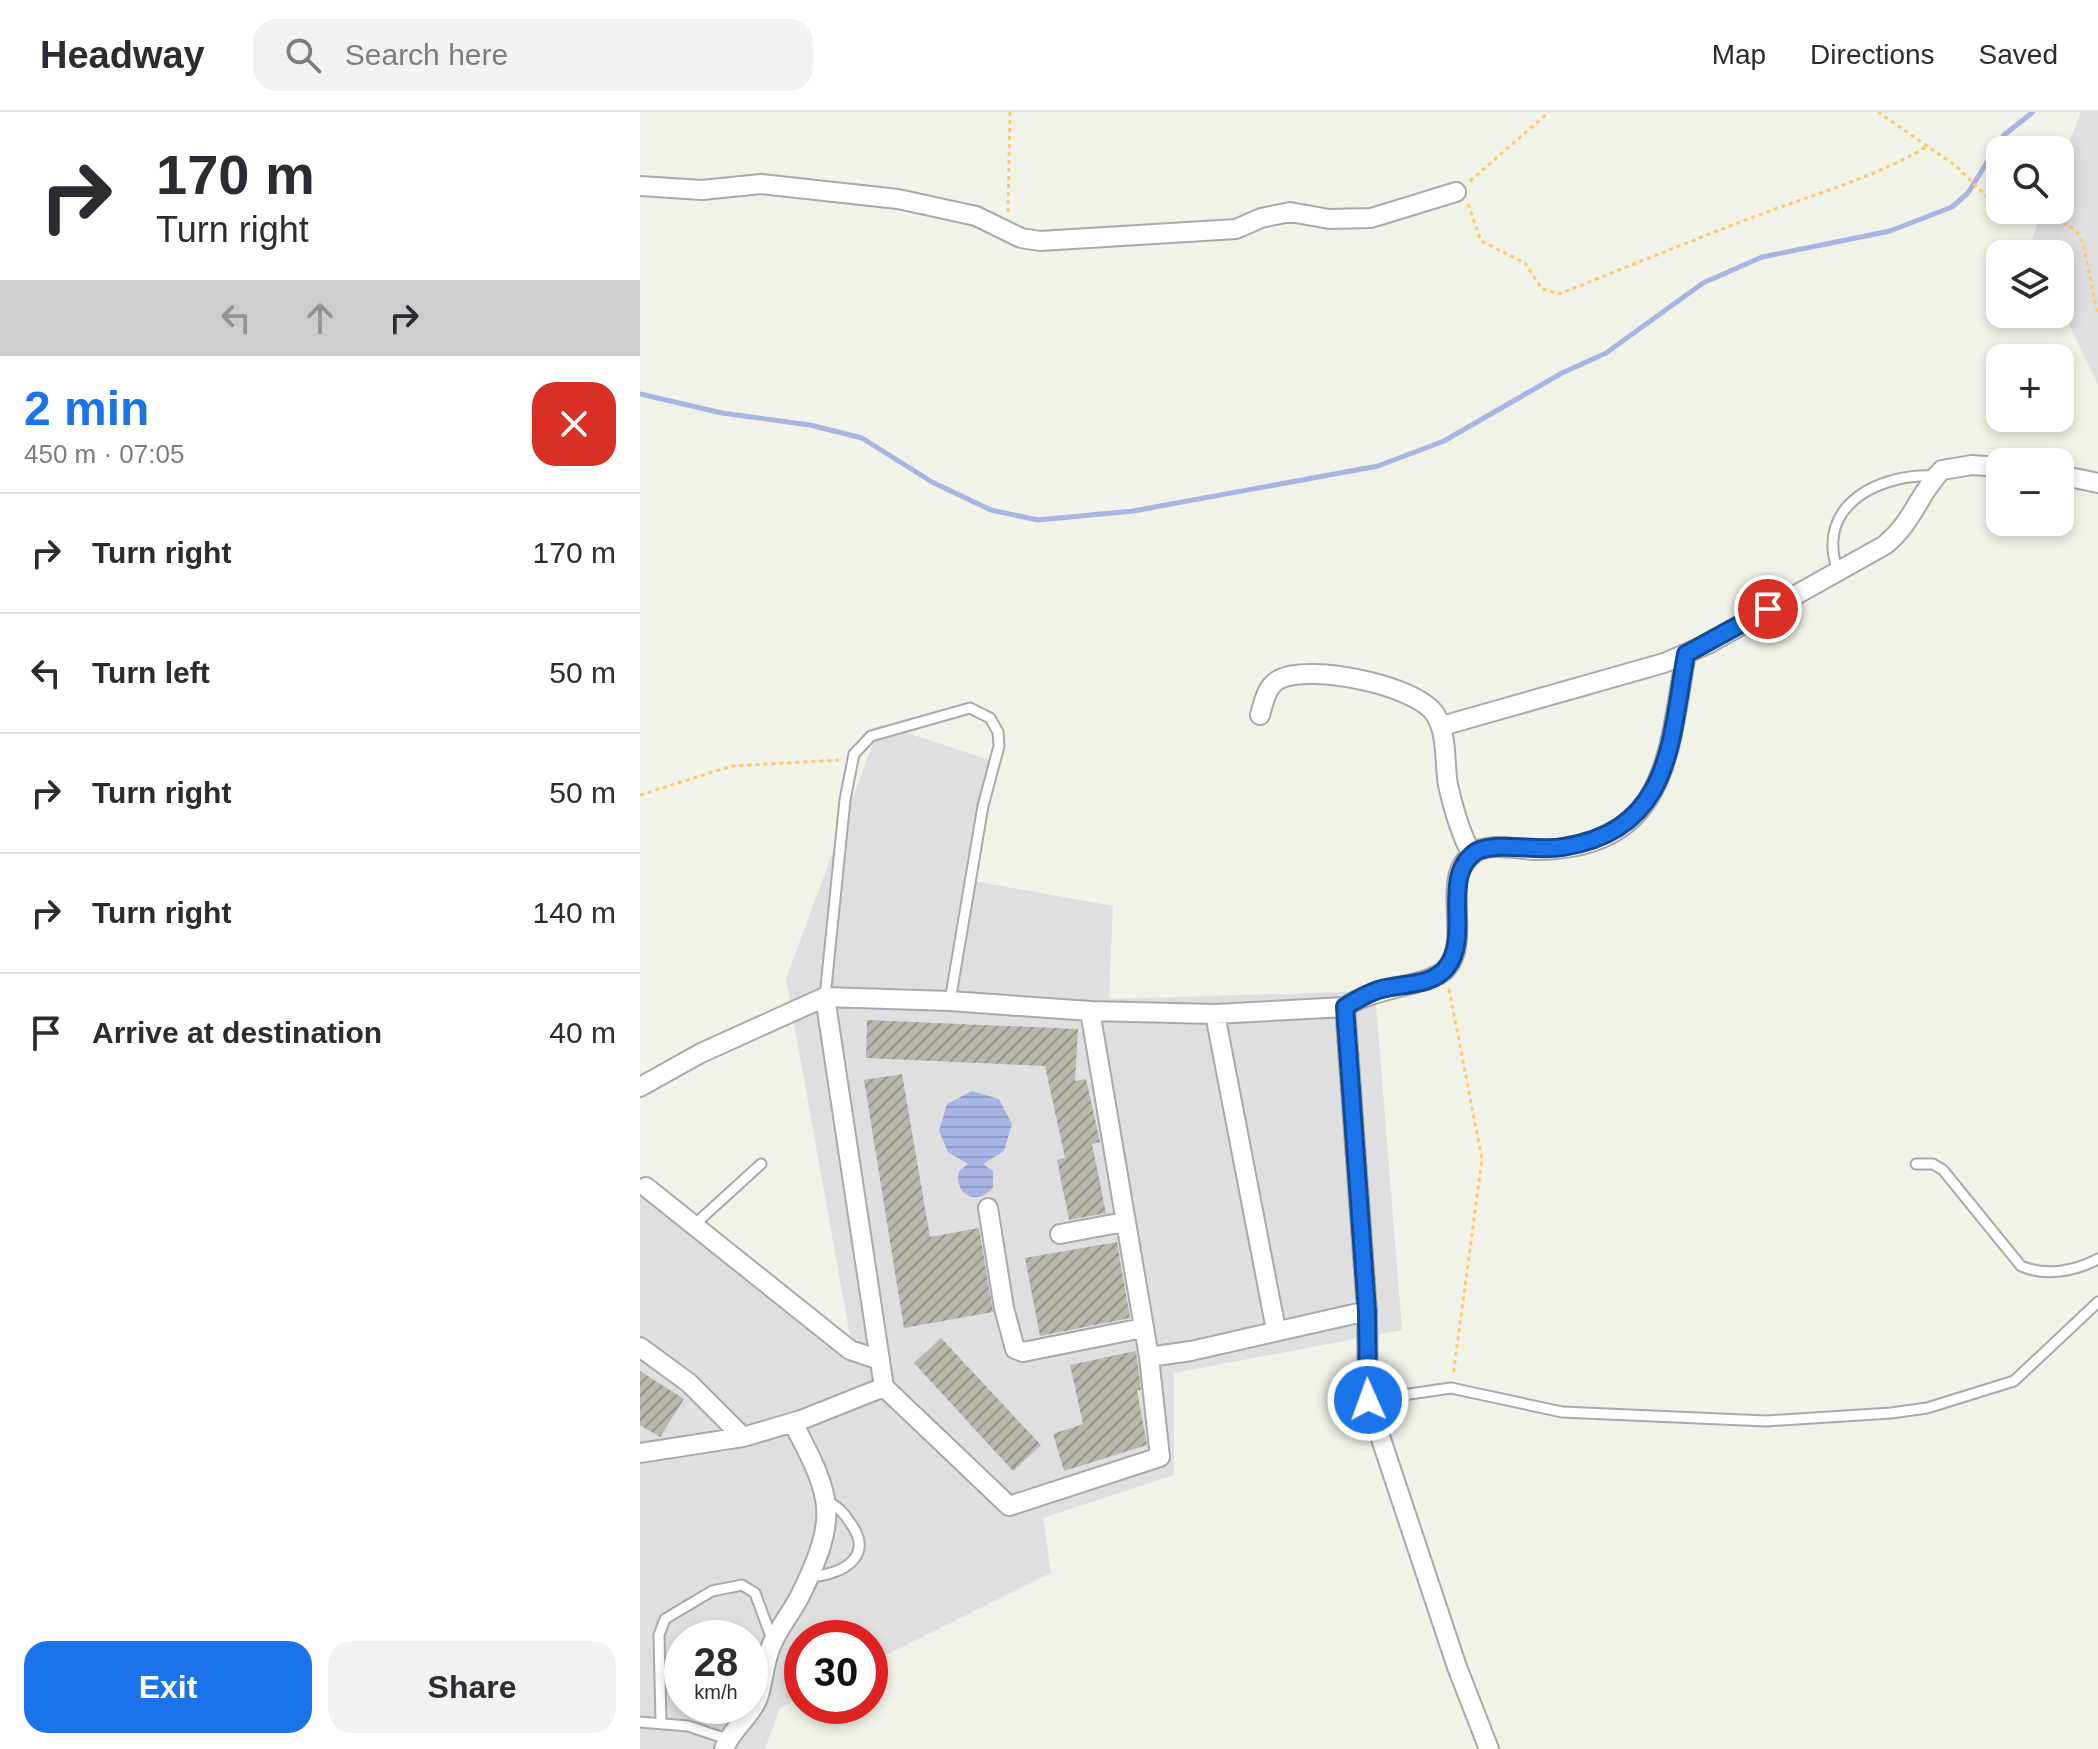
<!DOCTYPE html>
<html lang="en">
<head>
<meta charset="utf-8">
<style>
  :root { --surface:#fff; --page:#f2f2f3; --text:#2b2b33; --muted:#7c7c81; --line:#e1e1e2; --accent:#1a73e8 }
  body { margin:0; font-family:Arial,sans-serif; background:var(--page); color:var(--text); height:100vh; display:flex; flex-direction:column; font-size:30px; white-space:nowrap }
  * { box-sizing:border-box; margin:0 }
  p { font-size:26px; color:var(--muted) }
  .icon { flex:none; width:44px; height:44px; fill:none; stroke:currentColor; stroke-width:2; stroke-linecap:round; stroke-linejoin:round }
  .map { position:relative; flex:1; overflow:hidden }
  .details { display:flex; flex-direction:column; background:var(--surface); width:640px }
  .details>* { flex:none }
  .guide { background:#fff; color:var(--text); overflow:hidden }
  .tools { position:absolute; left:1346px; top:24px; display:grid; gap:16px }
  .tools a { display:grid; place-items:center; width:88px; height:88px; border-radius:16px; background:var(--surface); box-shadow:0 4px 12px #0003; font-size:40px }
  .speed { position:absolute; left:24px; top:1508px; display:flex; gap:16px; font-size:40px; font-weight:700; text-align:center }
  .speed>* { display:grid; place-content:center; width:104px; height:104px; border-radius:50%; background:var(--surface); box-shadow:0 4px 12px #0003; line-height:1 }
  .speed small { font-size:20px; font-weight:400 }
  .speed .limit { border:12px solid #d22; background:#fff; color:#111 }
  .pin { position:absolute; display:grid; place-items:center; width:68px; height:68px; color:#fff; margin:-34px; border:4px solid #fff; border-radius:50%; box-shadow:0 2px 8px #0007 }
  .me { position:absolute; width:88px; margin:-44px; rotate:358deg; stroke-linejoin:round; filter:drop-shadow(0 0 6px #0008) }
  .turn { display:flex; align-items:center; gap:28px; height:168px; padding:0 24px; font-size:36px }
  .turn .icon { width:104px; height:104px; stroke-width:2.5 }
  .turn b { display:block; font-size:56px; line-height:68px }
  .lanes { display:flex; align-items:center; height:76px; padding:0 24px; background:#0003; justify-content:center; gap:40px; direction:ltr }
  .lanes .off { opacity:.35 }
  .round { display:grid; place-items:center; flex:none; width:84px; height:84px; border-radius:24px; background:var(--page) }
  .headline { display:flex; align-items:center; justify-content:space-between; height:136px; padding:0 24px }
  h1 { font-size:48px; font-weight:700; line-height:60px; color:var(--accent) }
  .button { display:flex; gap:16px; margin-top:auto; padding:16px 24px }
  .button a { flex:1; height:92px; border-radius:24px; background:var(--accent); color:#fff; font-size:32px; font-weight:700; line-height:92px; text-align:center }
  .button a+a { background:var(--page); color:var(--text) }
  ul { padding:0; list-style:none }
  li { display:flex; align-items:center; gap:24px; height:120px; padding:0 24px; border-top:2px solid var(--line) }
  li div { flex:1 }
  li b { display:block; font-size:30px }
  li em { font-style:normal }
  header { display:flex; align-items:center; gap:48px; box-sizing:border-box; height:112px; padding:0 40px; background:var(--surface); border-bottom:2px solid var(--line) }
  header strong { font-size:38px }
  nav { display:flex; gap:44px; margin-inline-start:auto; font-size:28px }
  .search { width:560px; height:72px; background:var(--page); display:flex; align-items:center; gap:20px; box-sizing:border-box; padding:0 28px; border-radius:24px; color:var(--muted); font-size:30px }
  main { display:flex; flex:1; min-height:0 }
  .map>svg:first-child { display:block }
</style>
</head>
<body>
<header>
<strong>Headway</strong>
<div class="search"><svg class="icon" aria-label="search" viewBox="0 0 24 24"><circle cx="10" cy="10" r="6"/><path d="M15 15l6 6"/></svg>Search here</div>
<nav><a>Map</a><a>Directions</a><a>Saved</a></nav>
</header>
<main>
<section class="details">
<div class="guide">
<div class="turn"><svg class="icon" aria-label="right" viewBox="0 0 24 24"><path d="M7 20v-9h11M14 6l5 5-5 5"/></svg><div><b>170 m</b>Turn right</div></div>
<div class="lanes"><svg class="icon off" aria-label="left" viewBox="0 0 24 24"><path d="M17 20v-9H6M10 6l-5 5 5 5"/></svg><svg class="icon off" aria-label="ahead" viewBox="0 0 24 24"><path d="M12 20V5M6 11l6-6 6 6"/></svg><svg class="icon" aria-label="right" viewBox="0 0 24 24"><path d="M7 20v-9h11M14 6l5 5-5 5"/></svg></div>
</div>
<div class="headline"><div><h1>2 min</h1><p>450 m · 07:05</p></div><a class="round" style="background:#d93025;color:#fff"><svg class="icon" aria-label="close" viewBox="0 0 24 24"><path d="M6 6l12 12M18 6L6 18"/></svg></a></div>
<ul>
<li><svg class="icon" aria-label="right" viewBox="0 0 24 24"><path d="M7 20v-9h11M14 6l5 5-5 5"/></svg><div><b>Turn right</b></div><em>170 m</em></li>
<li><svg class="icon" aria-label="left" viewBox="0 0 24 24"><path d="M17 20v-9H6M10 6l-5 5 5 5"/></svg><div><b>Turn left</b></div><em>50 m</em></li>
<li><svg class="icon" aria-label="right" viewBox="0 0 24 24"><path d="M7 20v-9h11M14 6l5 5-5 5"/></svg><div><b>Turn right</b></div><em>50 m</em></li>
<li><svg class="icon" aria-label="right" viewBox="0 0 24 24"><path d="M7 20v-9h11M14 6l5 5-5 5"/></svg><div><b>Turn right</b></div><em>140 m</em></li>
<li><svg class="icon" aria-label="arrive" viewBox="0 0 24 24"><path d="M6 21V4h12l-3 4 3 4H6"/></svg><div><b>Arrive at destination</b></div><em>40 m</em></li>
</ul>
<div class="button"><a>Exit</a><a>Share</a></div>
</section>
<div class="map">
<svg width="1458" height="1637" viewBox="0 0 1458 1637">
  <defs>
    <pattern id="water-rules" width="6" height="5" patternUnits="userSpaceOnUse" patternTransform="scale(2)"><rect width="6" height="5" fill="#a6b5e3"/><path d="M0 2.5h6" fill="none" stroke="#8f9bc2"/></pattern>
    <pattern id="building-hatch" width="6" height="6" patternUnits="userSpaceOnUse" patternTransform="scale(2)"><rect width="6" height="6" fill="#b9b8aa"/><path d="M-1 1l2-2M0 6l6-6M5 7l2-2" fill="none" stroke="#96958a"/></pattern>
  </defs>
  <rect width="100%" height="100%" fill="#f1f3e8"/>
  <path fill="#e0dfdf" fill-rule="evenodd" d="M1441 0H1458V273L1420 194V142H1395L1390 132 1403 98H1420V54Z
    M240 612 359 651 334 769 473 794 469 887 735 879 762 1218 534 1261V1363L403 1406 411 1461 230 1551V1526H162V1585L140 1596 125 1637H0V1074L210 1224 146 867ZM42 1526H110V1594H42Z"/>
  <path fill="url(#water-rules)" d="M332 979 359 987 372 1012 364 1039 343 1052 353 1059V1075C338 1095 313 1083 319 1059L328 1052 308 1040 299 1019 307 992Z"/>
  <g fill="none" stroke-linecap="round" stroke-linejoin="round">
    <path stroke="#a6b5e3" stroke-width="5" d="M0 282 82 301 170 313 222 326 292 370 351 398 398 408 493 399 738 354 804 329 922 261 966 241 1063 171 1122 145 1250 119 1312 95 1328 81 1364 23 1393 0"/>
  </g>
  <path fill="url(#building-hatch)" d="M227 908 438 917 435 969 446 967 460 1030 452 1032 466 1101 429 1108 417 1048 425 1046 405 954 226 946Z
    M262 962 290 1125 339 1116 353 1200 264 1216 224 968Z
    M477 1130 490 1206 400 1224 385 1146Z
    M301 1226 401 1333 373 1359 274 1251Z
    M496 1239 501 1278H497L507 1333 424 1359 413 1322 443 1312 430 1253Z
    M0 1259 44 1287 20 1325 0 1313Z"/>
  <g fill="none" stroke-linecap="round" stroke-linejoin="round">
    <defs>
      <path id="service" d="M1197 457C1176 392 1240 361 1296 364
        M185 885 205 688 214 642 231 624 330 596 350 606 358 620 359 634 343 694 310 889
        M1276 1052H1293L1303 1058 1381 1154C1406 1165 1435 1159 1458 1147
        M54 1113 121 1052
        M728 1288 811 1276 922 1300 1126 1309 1251 1301 1287 1296 1374 1269 1458 1190
        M167 1465C199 1464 236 1446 211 1412 205 1402 198 1394 188 1390
        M0 1610 48 1614 87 1627
        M21 1610 19 1523 25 1507 72 1479 102 1473 115 1481 133 1530"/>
      <path id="minor" d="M0 74 62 78 121 72 258 87 336 104 381 126 400 129 596 117 621 106 650 100 689 107 731 106 816 80
        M1420 363 1458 371
        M620 603C624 590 626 574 640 567 671 552 776 573 795 602 808 623 804 650 808 673 813 695 821 723 832 743
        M802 614 1024 551 1068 532 1245 433C1274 409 1278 382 1302 358L1332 353 1360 355
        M185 885 244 1275 369 1394 520 1345 509 1245
        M705 895C734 875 790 874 806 857 833 827 799 768 832 742 849 729 878 738 897 738 1028 736 1028 642 1046 542
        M575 902 636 1218
        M0 975 61 941 185 885 310 889 450 899
        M6 1075 210 1238 240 1248
        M348 1096 364 1196 375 1237 383 1240 503 1216
        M420 1122 484 1110
        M727 1199 705 895 575 902 450 899 509 1245 551 1239 727 1199 728 1288 817 1555 849 1637
        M0 1235 49 1271 103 1325
        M0 1341 103 1325 161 1308 244 1275
        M84 1637C91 1617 111 1605 118 1586 124 1568 124 1549 132 1532 139 1515 152 1500 160 1484 199 1404 193 1387 153 1311"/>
    </defs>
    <use href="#service" stroke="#a9a9a9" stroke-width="13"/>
    <use href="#minor" stroke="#a9a9a9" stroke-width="22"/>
    <path stroke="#ffc86d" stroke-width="3" stroke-dasharray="4 4" stroke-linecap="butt" d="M1238 0 1316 54 1366 104 1389 110 1419 109 1436 118 1443 131 1458 204
      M830 69 909 0
      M828 92 841 129 885 151 902 177 919 182C987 155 1055 127 1124 101 1181 80 1235 65 1288 34
      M368 100 370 0
      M0 683 92 654 199 648
      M809 877 842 1047 813 1264"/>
    <use href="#service" stroke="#fff" stroke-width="9"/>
    <use href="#minor" stroke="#fff" stroke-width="18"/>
  </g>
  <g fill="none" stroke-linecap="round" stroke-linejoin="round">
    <defs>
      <path id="route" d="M728 1288 727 1199 705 895C716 888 726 882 738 878 760 871 792 875 807 855 832 822 799 764 837 739 862 729 895 740 923 735 1032 718 1030 630 1046 542L1128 497"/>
    </defs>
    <use href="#route" stroke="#114b97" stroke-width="20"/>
    <use href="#route" stroke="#1a73e8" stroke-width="14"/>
  </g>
</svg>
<div class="tools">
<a><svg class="icon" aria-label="search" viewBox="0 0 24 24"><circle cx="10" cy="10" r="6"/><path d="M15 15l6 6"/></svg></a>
<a><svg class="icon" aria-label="layers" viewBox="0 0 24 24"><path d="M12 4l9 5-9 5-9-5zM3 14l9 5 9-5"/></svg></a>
<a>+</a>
<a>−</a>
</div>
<div class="speed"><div>28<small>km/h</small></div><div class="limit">30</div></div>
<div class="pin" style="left:1128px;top:497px;background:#d93025"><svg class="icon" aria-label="arrive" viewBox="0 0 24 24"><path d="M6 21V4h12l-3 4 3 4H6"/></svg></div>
<svg class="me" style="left:728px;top:1288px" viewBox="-20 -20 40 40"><circle r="17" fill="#1a73e8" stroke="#fff" stroke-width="3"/><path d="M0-11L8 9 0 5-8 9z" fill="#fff"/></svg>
</div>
</main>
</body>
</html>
